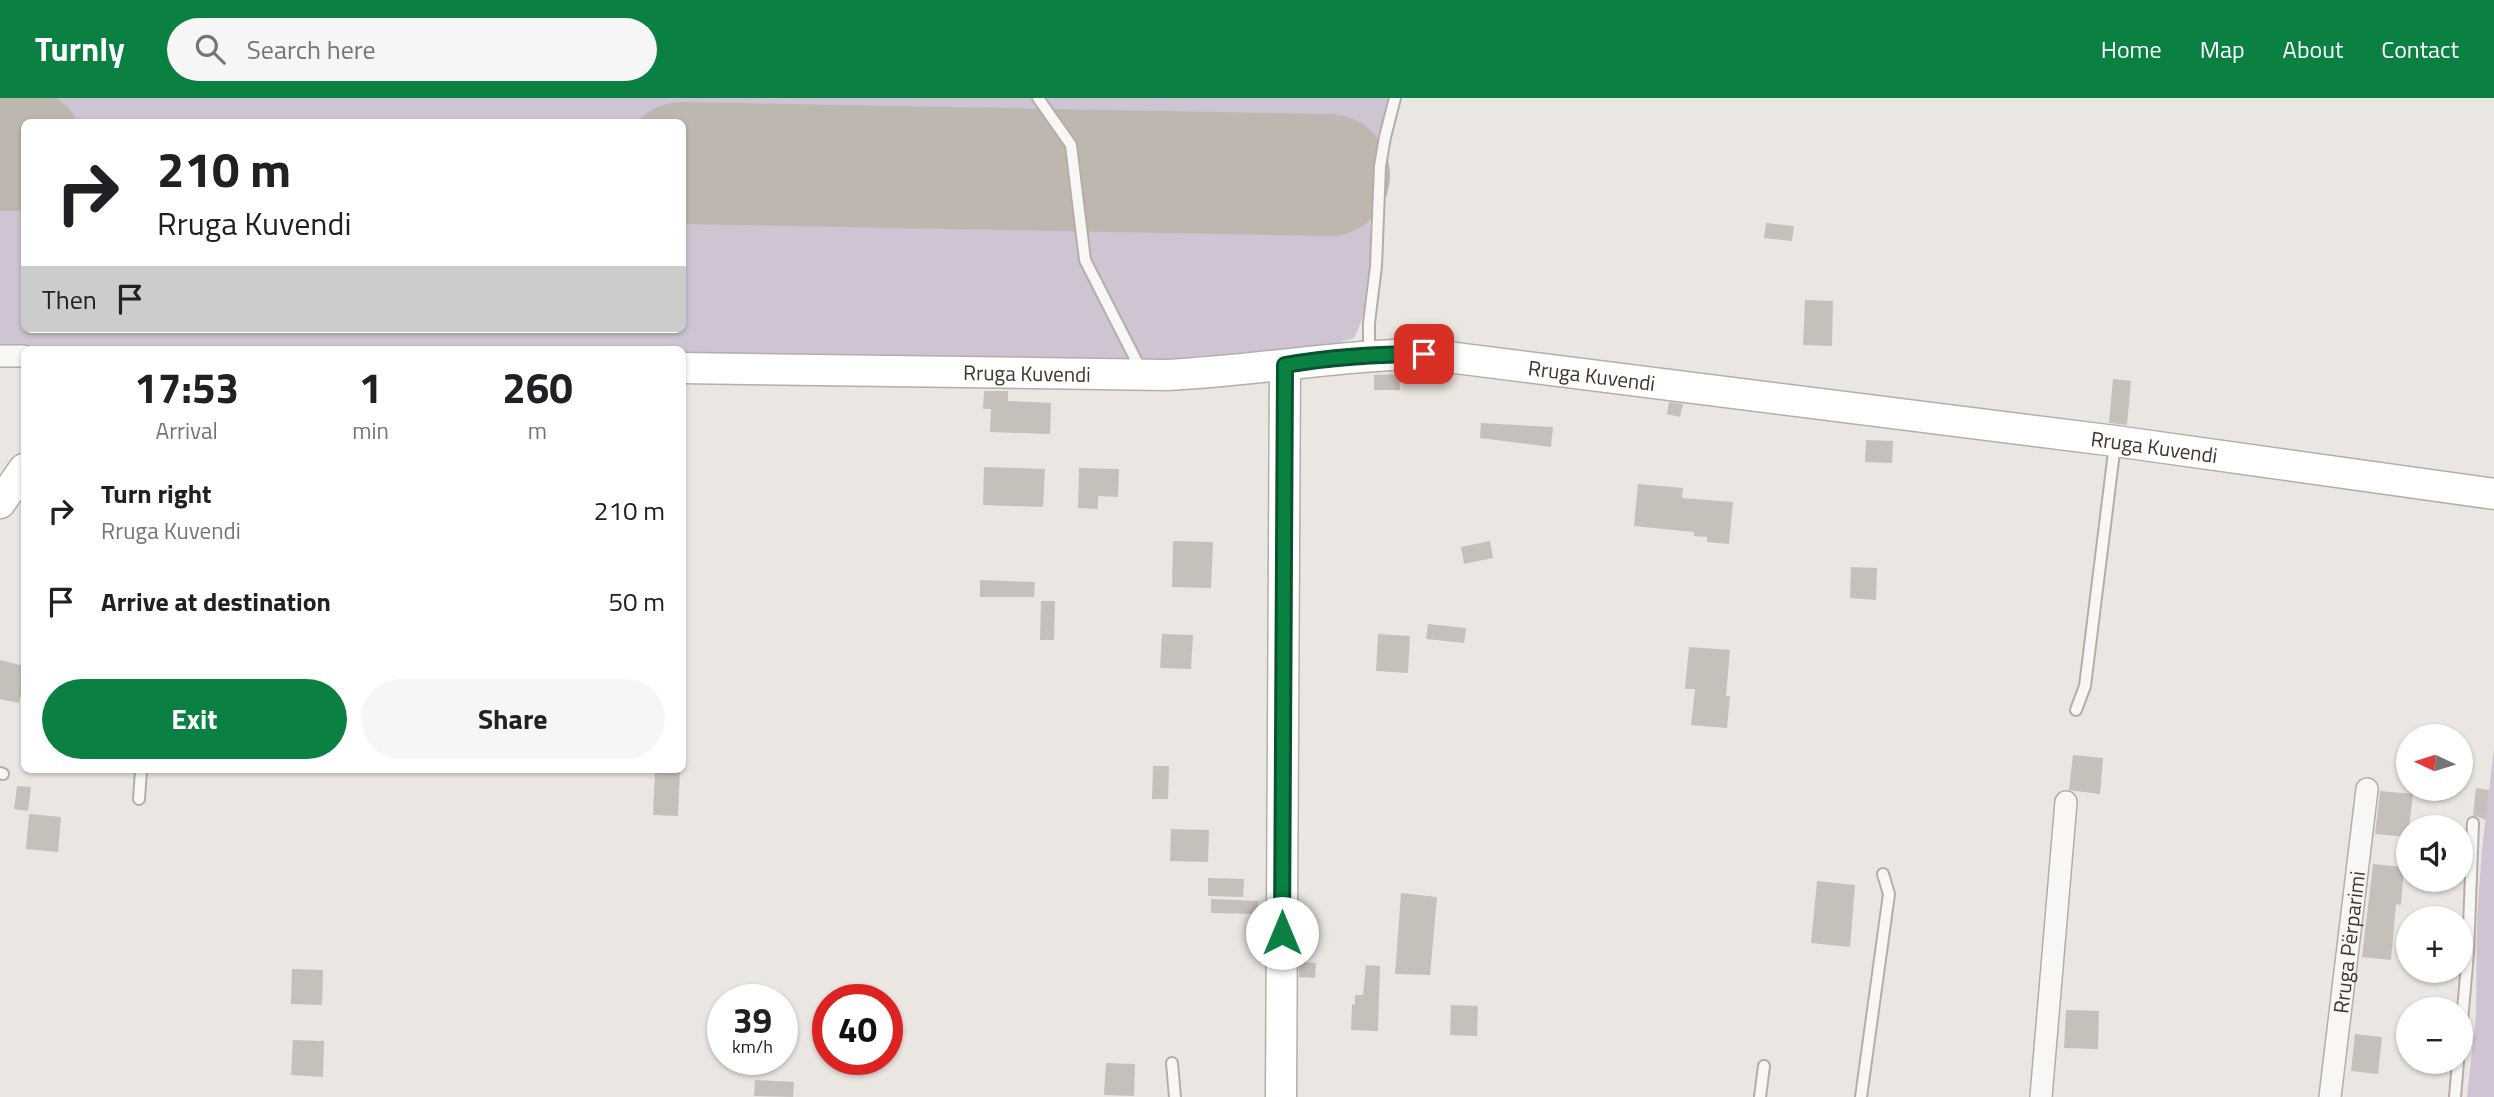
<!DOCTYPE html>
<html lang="en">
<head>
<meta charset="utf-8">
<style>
  :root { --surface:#fff; --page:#f6f6f6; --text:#202124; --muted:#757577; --accent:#0b8043 }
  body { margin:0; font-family:"Titillium Web",sans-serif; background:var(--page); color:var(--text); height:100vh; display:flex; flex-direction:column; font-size:26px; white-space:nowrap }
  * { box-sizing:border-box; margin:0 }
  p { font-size:23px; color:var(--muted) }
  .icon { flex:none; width:38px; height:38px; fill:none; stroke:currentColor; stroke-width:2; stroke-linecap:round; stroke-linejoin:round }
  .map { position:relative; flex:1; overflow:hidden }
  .side { position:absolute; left:21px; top:248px; width:665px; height:427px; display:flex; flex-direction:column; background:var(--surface); border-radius:10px; box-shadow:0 2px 5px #0004 }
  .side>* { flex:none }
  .top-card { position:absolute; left:21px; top:21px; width:665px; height:214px; border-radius:10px; box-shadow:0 2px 5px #0004; background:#fff; color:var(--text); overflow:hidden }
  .needle { width:46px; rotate:274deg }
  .fabs { position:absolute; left:2396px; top:626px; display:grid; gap:14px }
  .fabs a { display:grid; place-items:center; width:77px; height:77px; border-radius:50%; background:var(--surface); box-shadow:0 2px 5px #0004; font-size:35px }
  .speed { position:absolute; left:707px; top:886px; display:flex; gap:14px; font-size:35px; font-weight:700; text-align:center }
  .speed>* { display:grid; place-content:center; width:91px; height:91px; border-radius:50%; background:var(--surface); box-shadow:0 2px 5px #0004; line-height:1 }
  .speed small { font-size:18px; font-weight:400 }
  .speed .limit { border:10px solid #d22; background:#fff; color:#111 }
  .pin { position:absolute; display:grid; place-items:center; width:60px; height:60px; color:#fff; margin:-30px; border-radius:14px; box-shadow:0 4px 10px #0006 }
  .me { position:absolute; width:77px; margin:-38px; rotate:0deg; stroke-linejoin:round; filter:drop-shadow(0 0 5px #0008) }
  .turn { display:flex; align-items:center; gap:24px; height:147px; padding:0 21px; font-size:32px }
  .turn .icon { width:91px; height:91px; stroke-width:2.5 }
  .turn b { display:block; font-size:49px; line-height:60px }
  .then { display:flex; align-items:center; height:66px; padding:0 21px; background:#0003; gap:14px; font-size:26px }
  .eta { display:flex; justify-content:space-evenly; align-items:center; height:119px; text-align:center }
  .eta b { font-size:42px; font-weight:700; line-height:49px }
  .cta { display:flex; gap:14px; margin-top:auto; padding:14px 21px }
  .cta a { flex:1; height:80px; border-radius:42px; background:var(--accent); color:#fff; font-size:28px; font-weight:700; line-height:80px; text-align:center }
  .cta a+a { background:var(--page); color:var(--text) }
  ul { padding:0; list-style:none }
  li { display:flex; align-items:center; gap:21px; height:91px; padding:0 21px }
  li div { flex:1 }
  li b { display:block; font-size:26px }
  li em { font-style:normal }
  header { display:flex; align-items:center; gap:42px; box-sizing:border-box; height:98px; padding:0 35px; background:var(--accent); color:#fff }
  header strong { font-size:33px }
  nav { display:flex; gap:38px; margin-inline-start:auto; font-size:24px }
  .search { width:490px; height:63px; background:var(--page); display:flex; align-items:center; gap:18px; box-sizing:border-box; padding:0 24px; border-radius:38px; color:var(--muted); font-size:26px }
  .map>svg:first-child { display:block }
</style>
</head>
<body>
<header>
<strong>Turnly</strong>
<div class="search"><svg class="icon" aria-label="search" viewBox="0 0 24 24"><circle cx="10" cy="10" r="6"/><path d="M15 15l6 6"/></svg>Search here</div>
<nav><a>Home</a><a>Map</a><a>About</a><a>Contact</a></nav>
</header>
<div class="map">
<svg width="2494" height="999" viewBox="0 0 2494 999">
  <rect width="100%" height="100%" fill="#eae6e2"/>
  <path fill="#cec4d3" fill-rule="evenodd" d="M0 0H1388C1381 29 1373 60 1371 91 1368 140 1377 195 1354 240L1323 249 1209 265 683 264 682 252H264L135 248 0 252ZM24 24H682V231H24Z
    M2494 650V999H2467L2476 917 2477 819 2482 752Z"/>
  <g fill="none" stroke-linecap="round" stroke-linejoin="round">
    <path stroke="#beb7af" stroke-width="122" d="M0 52H24
      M682 65 1329 77"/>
  </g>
  <path fill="#c6c0ba" d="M1766 125 1794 128 1792 143 1764 140Z
    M1805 202 1833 203 1832 248 1803 247Z
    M1399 276 1400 292H1374V277Z
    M2113 281 2131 283 2127 327 2109 325Z
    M984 293H1008V303L1051 305 1050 336 990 334 991 311H983Z
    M1669 304 1683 306 1680 319 1667 316Z
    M1481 325 1553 329 1551 349 1480 340Z
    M1866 342 1893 343 1892 365 1865 364Z
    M984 369 1045 371 1043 409 983 407Z
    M1079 370 1119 371 1118 399 1098 398V411L1078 410Z
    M1638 386 1683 390 1682 400 1733 404 1729 446 1707 444V439L1694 438V434L1634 428Z
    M1173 443 1213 444 1211 490 1172 489Z
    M1490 443 1493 460 1464 466 1461 449Z
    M1851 469 1877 470 1876 502 1850 500Z
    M980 482 1035 484 1034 499H980Z
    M1041 503H1055L1054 542H1040Z
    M1428 526 1466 530 1464 545 1426 541Z
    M1162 536 1193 537 1191 571 1160 570Z
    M1378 536 1410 538 1408 575 1376 573Z
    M1689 549 1730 552 1726 598H1730L1727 630 1691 627 1695 591H1685Z
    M0 562 24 568V582L19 605 0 601Z
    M2073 657 2103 660 2100 696 2069 692Z
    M1153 668H1169L1168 701H1152Z
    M655 672H680L678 718 653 717Z
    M17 688 31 689 28 713 14 711Z
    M2476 690 2489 692 2486 722 2473 717Z
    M2380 693 2413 696 2408 739 2375 736Z
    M29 716 61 719 58 754 26 751Z
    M1171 731 1209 732 1208 764 1170 763Z
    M2373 766 2404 769 2401 807 2396 806 2391 862 2362 859Z
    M1208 780 1244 781 1243 799 1208 798Z
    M1817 783 1855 787 1850 849 1811 845Z
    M1401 795 1437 799 1430 877 1395 876Z
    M1211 801 1258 803 1257 816 1211 815Z
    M1299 864 1316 865 1315 880 1299 879Z
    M1366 867 1380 868 1378 933 1351 932 1352 906 1355 907V897H1363Z
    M292 871 323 872 322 907 291 906Z
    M1451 907 1478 908 1477 938 1450 937Z
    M2066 912 2099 913 2098 951 2064 950Z
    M2355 936 2382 939 2378 976 2351 973Z
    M293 942 324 943 323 979 291 977Z
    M1106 965 1135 966 1134 998 1104 997Z
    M755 982 794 984 793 999 754 998Z"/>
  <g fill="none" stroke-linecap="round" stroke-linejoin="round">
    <defs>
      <path id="lane" d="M1038 0 1071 47 1085 162 1141 272
        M1369 256V225L1376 168 1380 68 1385 39 1395 0
        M2076 612 2085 588 2115 346
        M0 675 3 676
        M139 701 141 672
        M2460 946 2468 855 2473 725
        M1172 965 1175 999
        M1760 999 1764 968
        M1861 999 1889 796 1883 776
        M2455 999 2458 964"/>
      <g id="street">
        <path d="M0 258H24"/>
        <path d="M2041 999 2066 704"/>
        <path id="s1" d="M2330 999 2367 691"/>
      </g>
      <g id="secondary">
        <path id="s2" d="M682 270 1166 277C1253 273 1338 257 1424 256L2115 343 2494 396"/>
        <path d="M0 405 24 371"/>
        <path d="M1281 999 1285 267"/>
      </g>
    </defs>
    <use href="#lane" stroke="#b4aea7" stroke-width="14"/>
    <use href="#street" stroke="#b4aea7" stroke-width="24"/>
    <use href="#secondary" stroke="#b4aea7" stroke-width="33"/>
    <use href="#lane" stroke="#f8f7f5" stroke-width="10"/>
    <use href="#street" stroke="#f8f7f5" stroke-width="21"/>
    <use href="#secondary" stroke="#fff" stroke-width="30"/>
  </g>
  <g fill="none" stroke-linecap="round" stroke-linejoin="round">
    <defs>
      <path id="route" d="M1282 835 1285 267C1332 259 1377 256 1424 256"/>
    </defs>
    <use href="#route" stroke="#07532c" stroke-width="18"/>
    <use href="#route" stroke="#0b8043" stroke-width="12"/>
  </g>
  <g text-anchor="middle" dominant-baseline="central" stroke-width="5" stroke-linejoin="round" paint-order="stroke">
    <g font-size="21" fill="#41362b" stroke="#f7f4f2">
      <text stroke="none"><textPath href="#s2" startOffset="345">Rruga Kuvendi</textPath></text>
      <text stroke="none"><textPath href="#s2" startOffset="912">Rruga Kuvendi</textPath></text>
      <text stroke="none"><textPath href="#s2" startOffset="1479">Rruga Kuvendi</textPath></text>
      <text stroke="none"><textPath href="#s1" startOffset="156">Rruga Përparimi</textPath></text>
    </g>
  </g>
</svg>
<div class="fabs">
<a><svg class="needle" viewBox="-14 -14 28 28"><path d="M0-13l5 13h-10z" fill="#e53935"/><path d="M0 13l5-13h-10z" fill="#757577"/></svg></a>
<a><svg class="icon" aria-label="sound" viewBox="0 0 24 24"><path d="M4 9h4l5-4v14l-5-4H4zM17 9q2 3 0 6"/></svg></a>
<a>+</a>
<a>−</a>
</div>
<div class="speed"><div>39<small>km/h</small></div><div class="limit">40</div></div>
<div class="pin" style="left:1424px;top:256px;background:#d93025"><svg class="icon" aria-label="arrive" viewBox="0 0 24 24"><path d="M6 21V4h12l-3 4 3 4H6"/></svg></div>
<svg class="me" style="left:1282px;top:835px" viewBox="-20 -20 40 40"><circle r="19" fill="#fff"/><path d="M0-13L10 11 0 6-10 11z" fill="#0b8043"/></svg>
<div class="top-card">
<div class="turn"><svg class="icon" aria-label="right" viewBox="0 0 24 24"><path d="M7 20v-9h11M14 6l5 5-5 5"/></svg><div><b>210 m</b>Rruga Kuvendi</div></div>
<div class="then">Then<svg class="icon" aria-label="arrive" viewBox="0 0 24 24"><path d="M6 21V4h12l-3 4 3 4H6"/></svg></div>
</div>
<section class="side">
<div class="eta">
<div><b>17:53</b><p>Arrival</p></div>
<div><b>1</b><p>min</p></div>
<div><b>260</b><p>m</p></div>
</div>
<ul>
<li><svg class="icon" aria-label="right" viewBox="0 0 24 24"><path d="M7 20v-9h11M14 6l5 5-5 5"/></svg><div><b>Turn right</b><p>Rruga Kuvendi</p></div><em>210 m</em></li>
<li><svg class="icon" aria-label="arrive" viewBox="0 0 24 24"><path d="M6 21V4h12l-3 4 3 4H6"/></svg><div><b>Arrive at destination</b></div><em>50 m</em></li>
</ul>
<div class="cta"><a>Exit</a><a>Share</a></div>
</section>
</div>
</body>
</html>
